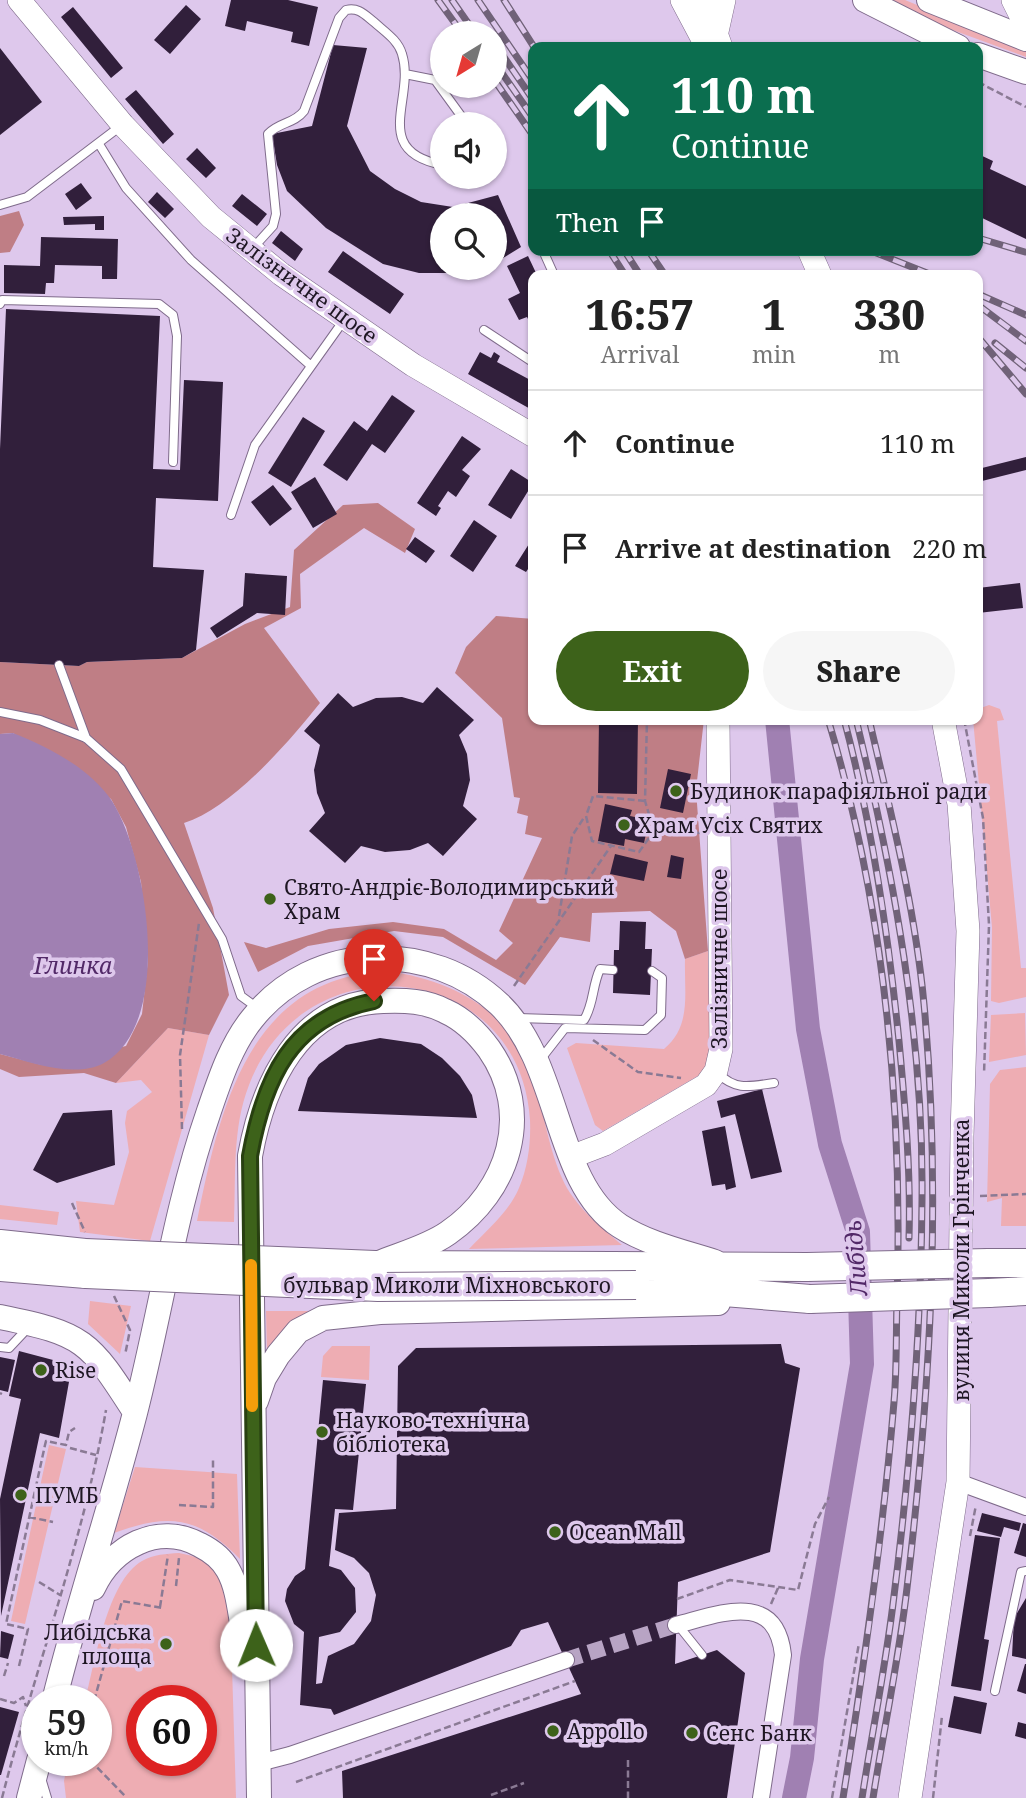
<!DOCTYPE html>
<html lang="en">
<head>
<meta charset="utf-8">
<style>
  :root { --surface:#fff; --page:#f6f6f6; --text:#222; --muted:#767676; --line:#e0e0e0; --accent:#3d621a }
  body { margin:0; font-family:"Noto Serif",serif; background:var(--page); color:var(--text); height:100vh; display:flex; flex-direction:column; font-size:26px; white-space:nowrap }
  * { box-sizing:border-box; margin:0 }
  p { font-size:23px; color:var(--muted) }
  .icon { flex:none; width:38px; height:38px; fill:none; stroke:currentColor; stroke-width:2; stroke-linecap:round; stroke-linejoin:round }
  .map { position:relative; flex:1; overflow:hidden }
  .details { position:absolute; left:528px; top:270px; width:455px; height:455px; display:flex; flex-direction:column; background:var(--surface); border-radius:14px; box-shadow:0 2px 5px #0004 }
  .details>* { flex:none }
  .guide { position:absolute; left:528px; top:42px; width:455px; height:214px; border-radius:14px; box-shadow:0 2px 5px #0004; background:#0b6e4f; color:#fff; overflow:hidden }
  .needle { width:46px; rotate:217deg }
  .buttons { position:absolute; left:430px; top:21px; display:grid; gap:14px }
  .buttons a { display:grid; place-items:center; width:77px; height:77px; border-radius:50%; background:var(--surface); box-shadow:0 2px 5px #0004; font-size:35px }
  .speed { position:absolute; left:21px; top:1685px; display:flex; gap:14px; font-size:35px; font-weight:700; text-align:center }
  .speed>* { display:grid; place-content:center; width:91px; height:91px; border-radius:50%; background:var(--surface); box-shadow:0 2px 5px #0004; line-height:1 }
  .speed small { font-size:18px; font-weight:400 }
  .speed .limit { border:10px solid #d22; background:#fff; color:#111 }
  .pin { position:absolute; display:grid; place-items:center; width:60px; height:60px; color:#fff; margin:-72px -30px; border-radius:50% 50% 50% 0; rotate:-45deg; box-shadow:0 0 7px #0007 }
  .pin .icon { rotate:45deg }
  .me { position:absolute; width:77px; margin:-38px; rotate:359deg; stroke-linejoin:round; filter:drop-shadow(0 0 5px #0008) }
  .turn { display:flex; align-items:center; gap:24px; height:147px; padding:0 28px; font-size:32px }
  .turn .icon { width:91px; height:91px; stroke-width:2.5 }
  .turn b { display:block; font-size:49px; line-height:60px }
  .then { display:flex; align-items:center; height:66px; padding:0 28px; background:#0003; gap:14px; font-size:26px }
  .eta { display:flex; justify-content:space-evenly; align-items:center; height:119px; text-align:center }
  .eta b { font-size:42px; font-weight:800; line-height:49px }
  .action { display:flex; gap:14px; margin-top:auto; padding:14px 28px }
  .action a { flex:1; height:80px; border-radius:42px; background:var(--accent); color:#fff; font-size:28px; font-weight:800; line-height:80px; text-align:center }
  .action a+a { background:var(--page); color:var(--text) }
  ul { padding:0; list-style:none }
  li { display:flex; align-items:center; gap:21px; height:105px; padding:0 28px; border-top:2px solid var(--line) }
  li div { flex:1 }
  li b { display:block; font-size:26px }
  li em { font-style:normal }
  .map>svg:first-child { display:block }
</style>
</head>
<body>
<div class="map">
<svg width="1026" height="1798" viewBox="0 0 1026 1798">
  <rect width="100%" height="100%" fill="#dec8ec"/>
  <path fill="#eeadb3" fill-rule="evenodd" d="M890 0H905L1026 50V57L939 25Z
    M989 705 1000 709 1004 720 997 721 1021 968H1026V997L999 1003 991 1001 992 927 973 719H978V709Z
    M708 951 710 1059 703 1073 603 1131 595 1125 567 1048 576 1043 664 1049C692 1026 684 993 685 959Z
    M389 971C449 981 504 1006 528 1065 543 1101 546 1142 562 1178 574 1206 600 1226 622 1245L469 1249C487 1230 509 1212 519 1188 528 1167 531 1142 530 1120 520 961 305 937 249 1085 232 1128 236 1177 234 1222L197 1221C220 1107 249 976 389 971Z
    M1025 1013 1026 1055 989 1062 991 1015Z
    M168 1028 209 1035 150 1241 80 1232 76 1201 114 1205 129 1152 125 1123 127 1111 152 1092 141 1080 116 1083Z
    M1026 1067V1226H1001L1002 1198 987 1202 990 1084 1000 1070Z
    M0 1205 59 1212 57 1225 0 1219Z
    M90 1301 131 1306 120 1354 88 1324Z
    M266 1311H310L267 1353Z
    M332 1346H370L369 1380 321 1377 323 1356Z
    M49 1445 66 1449 25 1624 11 1621Z
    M135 1467 237 1474 240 1559C198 1516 169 1513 114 1533Z
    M179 1553C212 1559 219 1571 230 1601L236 1798H66L64 1781 68 1761 96 1760V1701H85C95 1663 107 1581 142 1561 154 1554 166 1554 179 1553ZM142 1701H201V1760H142Z"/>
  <path fill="#bf7e85" d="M19 211 24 225 10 252 0 253V216Z
    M378 503 415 529 405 553 364 528 300 574 301 608 264 628 320 703C288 743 232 808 184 823L213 908 229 995 209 1035 168 1028 116 1083 84 1073 19 1077 0 1069V1054L42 1065 126 1046 142 1014 148 960 141 882 126 827 111 799 13 733 0 734V662L79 666 87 662 182 658 245 624 290 607 294 550 343 505Z
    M496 616 534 619V719H704L696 790 708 951 685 959 676 931 650 911 592 913 590 942 560 937 525 985 443 937 394 931 308 946 258 972 244 942 266 948 329 929 393 922 444 929 496 960 513 943 499 931 542 838 525 834 528 816 517 813 520 798 514 797 502 718 455 673 466 647Z"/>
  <path fill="#a080b2" d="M13 733C48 747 90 768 112 801 148 858 174 1024 104 1063 75 1079 30 1062 0 1054V734Z"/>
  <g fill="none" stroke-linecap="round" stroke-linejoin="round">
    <path stroke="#a080b2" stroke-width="24" d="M777 719 808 1029 830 1144 858 1232 862 1364 812 1659 802 1758 794 1798"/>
  </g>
  <path fill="#311f3b" d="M231 0H288L318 7 309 46 291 42 293 32 247 21 245 31 225 26Z
    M186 5 201 19 170 54 154 40Z
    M73 7 123 68 111 78 61 17Z
    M333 45 367 48 347 126 370 171 395 189 421 202 453 207 498 195 521 247 495 263V215H443V268H485L473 273H419L383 264 326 228 287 191 277 165 272 134 312 126Z
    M0 48 42 102 0 135Z
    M136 90 174 134 163 144 125 99Z
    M197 148 216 168 206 178 186 159Z
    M978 154 993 161 990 169 1026 186V239L978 216Z
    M81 183 92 198 76 210 65 194Z
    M157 192 174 209 165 218 148 202Z
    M242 194 267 214 257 226 232 206Z
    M104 216V230H95V224L64 225 63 217Z
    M281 231 303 249 295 261 272 243Z
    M41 237 118 239 117 279H102V266L55 265 54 283H46L45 294 4 293V265L40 266Z
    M343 251 404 294 390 314 328 272Z
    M528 256 537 275H534V331L527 317 519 320 508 299 520 293 507 266Z
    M6 309 160 316 153 469 180 470 184 380 223 382 218 501 156 498 153 567 204 570 196 650 182 658 87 662 79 666 0 662V449Z
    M480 352 491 358 494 352 500 356 497 362 534 382V411L468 374Z
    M392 395 415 411 385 453 372 444 347 481 323 465 354 421 367 431Z
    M303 417 325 431 291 487 268 473Z
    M462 436 481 449 462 470 470 476 456 497 448 491 438 506 441 508 436 516 417 503Z
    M1026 457V470L978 482V469Z
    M511 469 533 483 511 519 488 505Z
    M315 477 337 514 313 528 291 492Z
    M273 485 292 509 270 526 251 502Z
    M474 520 497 536 473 572 450 556Z
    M534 536V560L526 572 515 566Z
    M415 537 435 551 426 563 406 549Z
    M245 573 287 576 285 615 257 613 217 638 210 628 243 606Z
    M1020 583 1023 608 978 613V588Z
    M437 687 474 720 459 735 467 754 470 780 463 806 477 819 443 856 428 843 410 850 385 852 361 846 345 863 309 831 325 813 317 793 314 770 320 745 304 731 338 693 353 707 376 698 402 697 423 703Z
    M599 719H638L637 794 598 793Z
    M668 769 691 774 683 813 660 808Z
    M605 804 632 810 630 816 649 820 644 843 625 839 624 846 598 841Z
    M615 854 648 862 644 881 610 874Z
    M671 855 684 858 681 879 667 877Z
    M620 921 646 922 645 949H652L650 995 613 993 614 950H619Z
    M380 1038 421 1044 442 1058 460 1076 472 1095 477 1118 298 1111 308 1078 319 1064 346 1045Z
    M762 1089 782 1172 751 1179 735 1114 721 1118 717 1101Z
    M112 1110 115 1165 57 1183 33 1170 63 1113Z
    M725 1126 736 1187 726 1190 725 1184 712 1186 702 1131Z
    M781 1344 785 1363 800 1368 770 1552 678 1582 675 1664 717 1650 745 1673 727 1798H343L342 1771 581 1694 548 1622 521 1630 511 1646 334 1715 331 1709 300 1705 304 1632 294 1624 285 1601 287 1589 295 1576 305 1569 323 1380 366 1384 353 1510 335 1509 329 1566 341 1570 355 1588 356 1612 340 1632 319 1637 316 1684 322 1683 328 1656 354 1644 371 1621 376 1595 369 1573 354 1558 335 1550 339 1513 396 1509 398 1366 416 1348Z
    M19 1351 72 1365 59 1438 40 1433 1 1616 0 1499 21 1399 9 1396Z
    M0 1357 15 1360 8 1392 0 1390Z
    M982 1513 1021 1523 1019 1531 1004 1527 1001 1537 977 1531Z
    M1023 1523 1026 1524V1557L1014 1553Z
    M975 1535 1000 1538 984 1639 989 1640 981 1691 951 1686Z
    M1026 1598V1659L1012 1656 1014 1618Z
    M1 1631 14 1635 8 1659 0 1657Z
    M1025 1664H1026V1694L1017 1691Z
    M954 1696 987 1703 981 1734 948 1727Z
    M0 1707 19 1712 1 1775H0Z
    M1018 1722 1026 1724V1739L1015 1736Z"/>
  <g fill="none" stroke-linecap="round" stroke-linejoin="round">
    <path stroke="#b8a4c4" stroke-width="16" stroke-dasharray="16 8" stroke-linecap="butt" d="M566 1660 676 1625"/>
    <defs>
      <path id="lane" d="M405 74 435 80 467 124
        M99 144 126 188 191 260 310 365
        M0 205 27 197 122 125
        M252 249 273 226 276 214 268 134C279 122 294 124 304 111L339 18 346 10C359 7 365 15 374 22 385 32 398 40 402 54 416 98 369 151 443 165
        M545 255 554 275
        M0 304 2 300 159 304 173 315 177 336 173 462
        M484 330 534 363
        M231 515 255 445 344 320
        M59 665 86 738
        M0 712 40 720 86 738 121 769 222 939 241 996 259 1009
        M518 1018 584 1020C594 1004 592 986 600 969L613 970
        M540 1060 565 1028 645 1030 661 1015 662 978 652 971
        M719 1074C736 1091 751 1086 774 1083
        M0 1347 9 1348 25 1331 26 1325
        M678 1625 702 1655
        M995 1691 1021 1572 1026 1571
        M41 1778 47 1798"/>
      <path id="street" d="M958 1482 1026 1507
        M676 1625C717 1615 776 1589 783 1655L761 1798
        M259 1763 290 1755 566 1660"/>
      <path id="secondary" d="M19 0 123 125 211 217 281 274 413 365 534 436
        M682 0 707 47
        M704 0 721 47
        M1013 0 1026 26
        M716 36 724 0
        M809 250 820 275
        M571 1157 605 1144 706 1085 716 1071 721 1049 718 719
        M910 1798 958 1482 962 1136 968 931 959 804 943 719"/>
      <path id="primary" d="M865 0 958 47
        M929 0 1026 39
        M978 55 1026 72
        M0 1317C84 1334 89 1340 135 1412
        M256 1401 264 1378 278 1355 298 1331 323 1318 380 1312 718 1303
        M93 1588C112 1547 158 1522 200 1545 210 1550 222 1559 228 1570 239 1589 240 1617 245 1639
        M54 1701C78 1604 110 1510 135 1413 161 1312 175 1209 209 1111 220 1079 231 1045 252 1019 282 981 327 959 375 958 421 957 465 972 499 1004 562 1064 553 1182 620 1226 648 1244 684 1252 715 1262
        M29 1798 39 1760
        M259 1798 250 1156C263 1084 299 1003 383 1001 405 1000 426 1001 445 1011 463 1019 478 1034 489 1049 534 1113 509 1191 448 1233 428 1247 401 1254 379 1263"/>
      <path id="highway" d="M0 1244 85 1253
        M988 1263H1026
        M375 1265 807 1267
        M0 1267 86 1274
        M636 1285 810 1299
        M989 1293 1026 1291"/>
    </defs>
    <use href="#lane" stroke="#7f6b8b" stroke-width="10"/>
    <use href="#street" stroke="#7f6b8b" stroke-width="18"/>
    <use href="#secondary" stroke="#7f6b8b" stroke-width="24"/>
    <use href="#primary" stroke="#7f6b8b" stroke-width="26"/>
    <use href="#highway" stroke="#7f6b8b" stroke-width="30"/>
    <path stroke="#8a7a94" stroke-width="2.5" stroke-dasharray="7 3.5" stroke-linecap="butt" d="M978 82 1026 107
      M964 719 983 818 989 925 984 1074
      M645 801 593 796 586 816 592 841 639 852 654 831 645 801 647 719
      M654 831 702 833
      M559 916 572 836 585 816
      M514 986 611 846
      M593 1040 638 1072 681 1078
      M182 1129 180 1055 199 923
      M980 1196 1026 1194
      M72 1203 85 1232
      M114 1296 130 1330 125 1355
      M0 1393 2 1394
      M70 1448 96 1455
      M34 1498 57 1503
      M179 1505 213 1507V1457
      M29 1517 53 1522
      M970 1536 976 1505
      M39 1582 60 1595
      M176 1586 179 1558
      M677 1599 730 1580 798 1590 815 1524 829 1497
      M771 1604 778 1588
      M160 1607 168 1555
      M19 1666 28 1629 6 1624 45 1445 46 1441 66 1445 69 1432 75 1428
      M4 1676 8 1663
      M0 1699 14 1703 23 1697 26 1706
      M94 1701 122 1601 163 1608
      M90 1760 126 1797
      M628 1760V1798
      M296 1782 575 1681
      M491 1795 524 1783
      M2 1798C35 1669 83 1542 106 1410
      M832 1798 859 1643
      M933 1798 942 1716"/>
    <use href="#lane" stroke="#fff" stroke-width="8"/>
    <use href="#street" stroke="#fff" stroke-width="16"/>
    <use href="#secondary" stroke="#fff" stroke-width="23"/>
    <use href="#primary" stroke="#fff" stroke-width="24"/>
    <use href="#highway" stroke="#fff" stroke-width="28"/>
    <defs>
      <path id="rail" d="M438 0 462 33
        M452 0 475 33
        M478 0 534 82
        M504 0 534 47
        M497 47 534 101
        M495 63 534 119
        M495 81 534 137
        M978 238 1025 252
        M609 250 625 275
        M624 250 640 275
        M648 250 665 275
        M869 250 932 275
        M978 294 1026 315
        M978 305 1026 341
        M978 337 1026 394
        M995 343 1026 368
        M828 719C884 906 903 1104 897 1298 896 1333 897 1368 894 1402 883 1535 864 1666 843 1798
        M844 719C872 824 888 932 899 1041 905 1106 911 1172 909 1238
        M856 719C894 876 924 1038 922 1200 921 1335 910 1470 893 1604 885 1669 872 1733 862 1798
        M869 719C891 813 915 908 924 1004 942 1199 930 1393 907 1588 899 1658 884 1728 873 1798"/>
    </defs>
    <use href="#rail" stroke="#706278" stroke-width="7"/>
    <use href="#rail" stroke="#dec8ec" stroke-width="4.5" stroke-dasharray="13" stroke-linecap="butt"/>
    <defs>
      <path id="highway-bridge" d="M85 1253 375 1265
        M807 1267 988 1263
        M86 1274 378 1287 636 1285
        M810 1299 989 1293"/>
    </defs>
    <use href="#highway-bridge" stroke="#7f6b8b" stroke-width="30" stroke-linecap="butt"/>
    <use href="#highway-bridge" stroke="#fff" stroke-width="28"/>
  </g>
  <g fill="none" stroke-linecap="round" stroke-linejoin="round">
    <defs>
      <path id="route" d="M256 1645 250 1156C264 1079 291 1017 374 1001"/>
    </defs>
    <use href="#route" stroke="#284011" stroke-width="18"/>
    <use href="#route" stroke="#3d621a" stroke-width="12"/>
    <path stroke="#f59e0b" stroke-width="12" d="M251 1265 252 1406"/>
  </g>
  <g fill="#3d621a" stroke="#dec8ec" stroke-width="2.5">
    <circle cx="676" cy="791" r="7"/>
    <circle cx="624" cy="825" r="7"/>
    <circle cx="270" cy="899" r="7"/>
    <circle cx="41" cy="1370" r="7"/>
    <circle cx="322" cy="1432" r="7"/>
    <circle cx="21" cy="1495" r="7"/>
    <circle cx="555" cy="1532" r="7"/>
    <circle cx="166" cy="1644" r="7"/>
    <circle cx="553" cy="1731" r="7"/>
    <circle cx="692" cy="1733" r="7"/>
  </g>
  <g text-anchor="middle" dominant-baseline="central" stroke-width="7" stroke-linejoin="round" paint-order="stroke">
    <g font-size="21" fill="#1e1623" stroke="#dec8ec">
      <text transform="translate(302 285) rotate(36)">Залізничне шосе</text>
      <text transform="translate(719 959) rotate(-90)">Залізничне шосе</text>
      <text transform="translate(961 1260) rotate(-90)">вулиця Миколи Грінченка</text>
      <text x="447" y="1285">бульвар Миколи Міхновського</text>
    </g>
    <g font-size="21" fill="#1e1623" stroke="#dec8ec" text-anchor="start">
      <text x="690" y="791">Будинок парафіяльної ради</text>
      <text x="638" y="825">Храм Усіх Святих</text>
      <text x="284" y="887">Свято-Андріє-Володимирський<tspan x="284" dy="24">Храм</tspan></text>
      <text x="55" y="1370">Rise</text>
      <text x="336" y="1420">Науково-технічна<tspan x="336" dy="24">бібліотека</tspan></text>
      <text x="35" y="1495">ПУМБ</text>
      <text x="569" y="1532">Ocean Mall</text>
      <text x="152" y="1632" text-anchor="end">Либідська<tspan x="152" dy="24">площа</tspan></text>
      <text x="567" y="1731">Appollo</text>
      <text x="706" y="1733">Сенс Банк</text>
    </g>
    <g font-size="23" font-style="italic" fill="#522968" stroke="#dec8ec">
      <text x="73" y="965">Глинка</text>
      <text transform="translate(855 1258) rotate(-95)">Либідь</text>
    </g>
  </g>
</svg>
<div class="buttons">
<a><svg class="needle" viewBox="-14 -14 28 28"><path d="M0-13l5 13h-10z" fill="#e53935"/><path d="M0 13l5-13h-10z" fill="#767676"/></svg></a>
<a><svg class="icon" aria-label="sound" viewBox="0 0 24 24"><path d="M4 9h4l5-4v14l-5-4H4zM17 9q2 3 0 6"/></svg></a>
<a><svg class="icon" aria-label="search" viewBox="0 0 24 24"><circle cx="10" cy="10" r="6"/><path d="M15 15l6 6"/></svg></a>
</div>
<div class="speed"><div>59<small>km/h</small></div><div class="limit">60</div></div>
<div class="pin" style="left:374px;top:1001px;background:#d93025"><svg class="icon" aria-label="arrive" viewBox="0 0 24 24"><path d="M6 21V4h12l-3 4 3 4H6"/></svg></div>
<svg class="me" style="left:256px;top:1645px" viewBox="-20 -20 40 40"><circle r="19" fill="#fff"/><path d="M0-13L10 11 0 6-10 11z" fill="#3d621a"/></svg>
<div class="guide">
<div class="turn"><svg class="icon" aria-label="ahead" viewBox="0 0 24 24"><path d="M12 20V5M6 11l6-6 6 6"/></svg><div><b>110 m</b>Continue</div></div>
<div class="then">Then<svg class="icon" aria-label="arrive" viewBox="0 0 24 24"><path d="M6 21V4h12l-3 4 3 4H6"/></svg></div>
</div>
<section class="details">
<div class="eta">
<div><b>16:57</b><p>Arrival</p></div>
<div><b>1</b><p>min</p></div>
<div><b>330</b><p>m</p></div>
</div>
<ul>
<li><svg class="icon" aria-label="ahead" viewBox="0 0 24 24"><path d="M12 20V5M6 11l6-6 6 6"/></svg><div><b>Continue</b></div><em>110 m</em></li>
<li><svg class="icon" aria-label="arrive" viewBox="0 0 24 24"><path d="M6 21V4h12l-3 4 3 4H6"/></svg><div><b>Arrive at destination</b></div><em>220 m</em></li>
</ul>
<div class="action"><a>Exit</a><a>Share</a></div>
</section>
</div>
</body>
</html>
